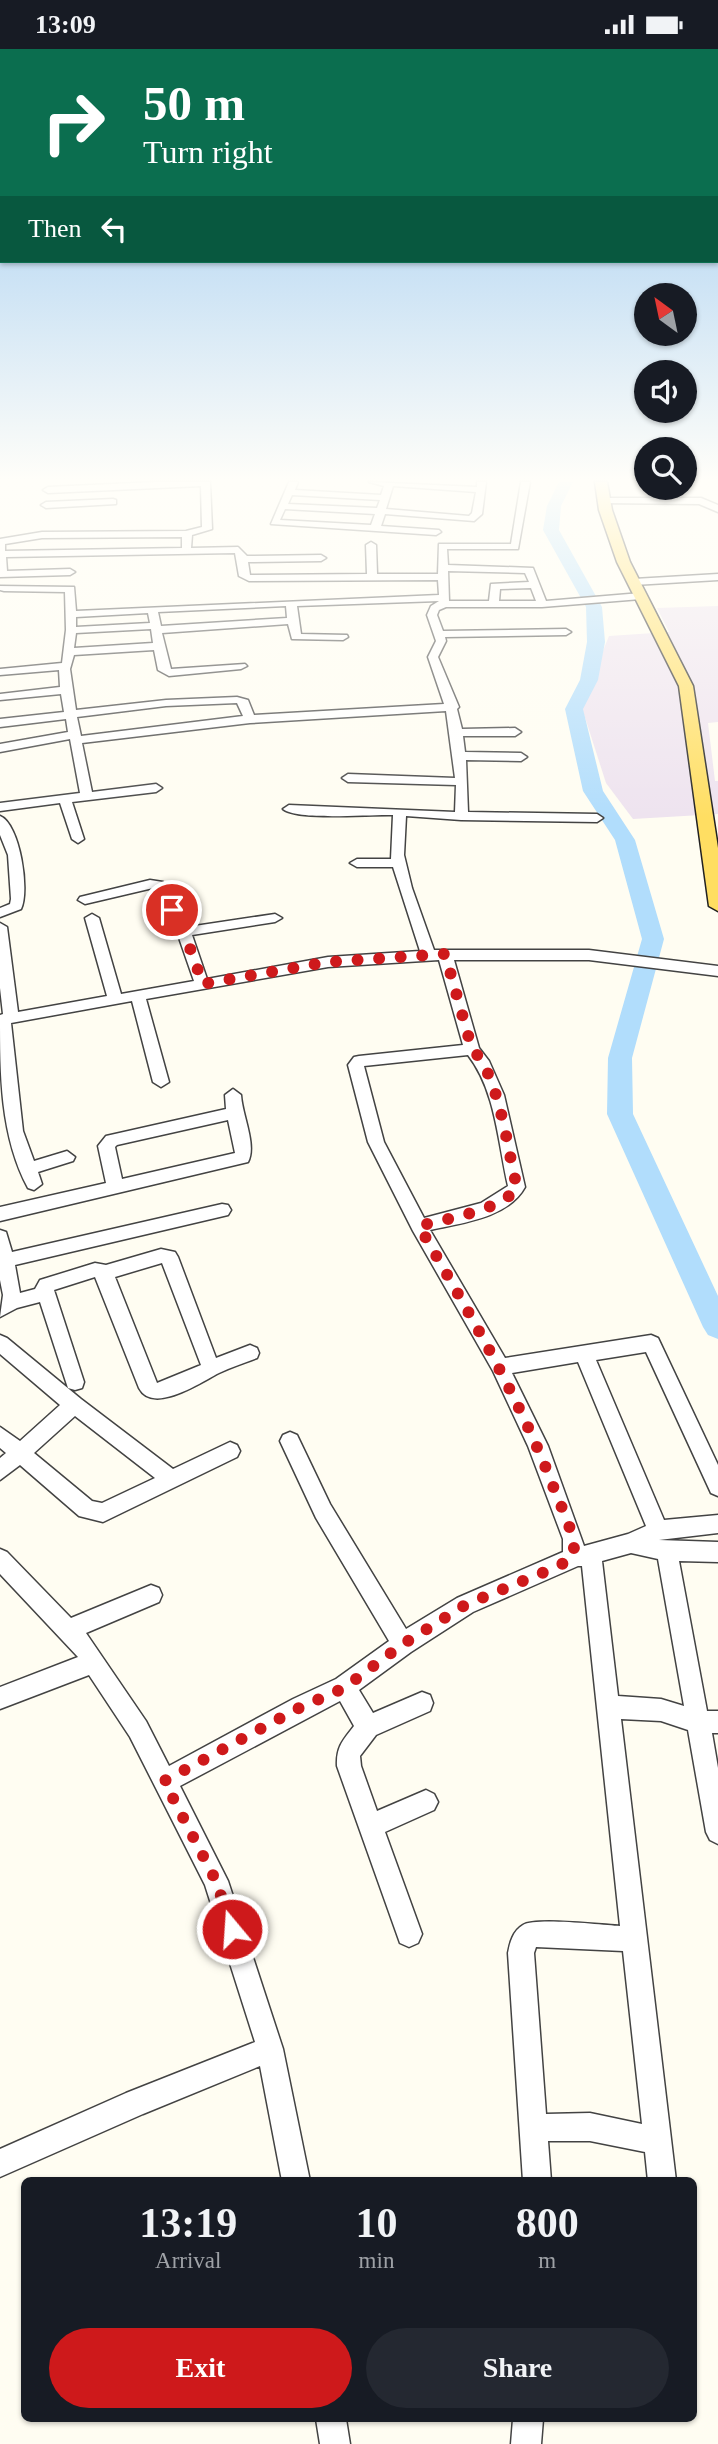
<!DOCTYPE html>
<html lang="en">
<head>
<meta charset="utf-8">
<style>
  :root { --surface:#171b24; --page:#242831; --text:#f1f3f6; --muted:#9ea1a6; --accent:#ce191b }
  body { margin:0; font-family:"Times New Roman",serif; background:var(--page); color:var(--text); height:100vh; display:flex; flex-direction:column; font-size:26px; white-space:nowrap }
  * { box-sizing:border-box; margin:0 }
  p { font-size:23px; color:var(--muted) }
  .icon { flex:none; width:38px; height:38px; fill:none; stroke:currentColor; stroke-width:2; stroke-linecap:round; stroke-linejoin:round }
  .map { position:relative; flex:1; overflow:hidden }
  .details { position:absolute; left:21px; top:2128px; width:676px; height:245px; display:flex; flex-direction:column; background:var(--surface); border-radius:10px; box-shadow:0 2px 5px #0004 }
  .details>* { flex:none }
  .hud { position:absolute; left:0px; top:0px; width:719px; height:214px; box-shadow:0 2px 5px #0004; background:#0b6e4f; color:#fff; overflow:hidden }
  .needle { width:46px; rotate:327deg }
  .fabs { position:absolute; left:634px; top:234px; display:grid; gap:14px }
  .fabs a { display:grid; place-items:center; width:63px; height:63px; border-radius:50%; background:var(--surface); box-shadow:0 2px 5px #0004; font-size:35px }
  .pin { position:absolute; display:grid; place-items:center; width:60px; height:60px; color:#fff; margin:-30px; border:4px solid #fff; border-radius:50%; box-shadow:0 2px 7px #0007 }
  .me { position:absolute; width:77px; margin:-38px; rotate:342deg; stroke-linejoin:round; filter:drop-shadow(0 0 5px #0008) }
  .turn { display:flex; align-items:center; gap:24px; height:147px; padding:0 28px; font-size:32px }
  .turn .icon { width:91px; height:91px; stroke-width:2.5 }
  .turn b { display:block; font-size:49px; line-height:60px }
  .then { display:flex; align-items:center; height:66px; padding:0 28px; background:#0003; gap:14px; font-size:26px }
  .eta { display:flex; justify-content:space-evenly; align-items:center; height:119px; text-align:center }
  .eta b { font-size:42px; font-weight:700; line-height:49px }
  .action { display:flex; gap:14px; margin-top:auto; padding:14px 28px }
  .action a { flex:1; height:80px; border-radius:42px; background:var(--accent); color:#fff; font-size:28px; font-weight:700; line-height:80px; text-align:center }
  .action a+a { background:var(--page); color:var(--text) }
  .status { display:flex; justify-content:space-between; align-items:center; height:49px; padding:0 35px; background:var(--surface); direction:ltr }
  .status svg { height:19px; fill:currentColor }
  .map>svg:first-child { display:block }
</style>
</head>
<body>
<div class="status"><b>13:09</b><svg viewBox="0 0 49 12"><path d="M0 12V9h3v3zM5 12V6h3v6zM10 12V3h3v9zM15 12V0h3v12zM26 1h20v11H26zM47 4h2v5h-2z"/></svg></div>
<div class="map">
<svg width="718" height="2395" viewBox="0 0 718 2395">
  <rect width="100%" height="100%" fill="#fffdf2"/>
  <path fill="#eee3ef" d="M718 557V673L708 674 715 732H718V765L633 770 606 734 581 656 609 587 669 583 657 559Z"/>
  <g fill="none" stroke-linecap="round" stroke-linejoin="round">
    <path fill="#b1ddfc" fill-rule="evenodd" d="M559 433H573L561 457 559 481 602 558 605 593 598 631 583 660 603 742 635 791 664 890 632 1009 633 1065 718 1247V1290L708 1286 703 1278 607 1065 608 1009 642 890 615 791 583 742 565 660 580 631 587 593 586 558 543 481 547 457Z"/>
    <defs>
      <path id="minor" d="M155 433H210L212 480 192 486 191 499 238 498 247 507 321 506 326 509 321 512 248 513 250 526 367 525 366 496 371 493 376 496 377 525H438L439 495H511L521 433H530L518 500H447L448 516 533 519 546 552 641 544 646 547 641 550 542 558H446L439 561 437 566 443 582 566 580 571 583 566 586 445 588 446 592 438 608 459 658 457 660 462 680 515 679 521 683 515 687H463L465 703 521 704 527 708 521 712 466 711 468 763 597 765 603 769 597 773 461 771 406 767 404 806 412 839 434 901H589L718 917V927L589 911H454L479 999 489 1012 504 1046 525 1138C508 1169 462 1174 430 1181L505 1309 651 1286 658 1289 718 1416V1447L711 1444 646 1303 596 1311 664 1471 718 1466V1484L659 1491 718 1493V1513L679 1512 707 1662H718V1684H712L718 1719V1795L710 1791 706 1783 688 1681 661 1672 621 1670 676 2132H648L645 2103 590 2092H548L551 2132H523L508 1904C510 1893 513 1882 523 1876 535 1868 603 1876 620 1877L582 1517H578L473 1563 411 1603 359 1641 373 1664 422 1643 430 1646 433 1654 430 1662 376 1686 360 1707 361 1717 377 1762 426 1741 434 1745 438 1753 434 1761 385 1783 422 1885 418 1894 409 1898 400 1894 337 1717C336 1698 343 1691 354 1677L340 1652 180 1737 228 1832 283 2000 310 2132H282L260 2017 143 2065 0 2128V2100L126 2044 255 1993 205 1836 130 1688 89 1626 0 1660V1638L78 1608 0 1525V1500L7 1503 71 1569 151 1536 159 1539 162 1546 159 1553 86 1584 146 1672 169 1717 293 1650 336 1630 389 1592 316 1469 280 1392 283 1386 290 1383 297 1386 330 1455 406 1580 457 1549 563 1503V1490L528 1397 493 1322 413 1182 368 1093 348 1016 354 1008 359 1007 463 996 439 911 328 918 146 950 169 1033 161 1038 153 1033 132 952 11 974 23 1082 34 1112 67 1102 75 1108 73 1112 38 1123 42 1135 34 1141 28 1139C0 1087 0 1024 0 966L3 965 0 939V874L7 878 18 963 107 947 85 869 92 865 99 869 121 945 194 932 177 883 153 839 85 855 78 851 80 848 150 831 163 833 188 878 275 865 282 869 275 873 192 886 207 930 328 908 420 902 393 818H357L350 814 357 810H391L393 766C370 765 298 772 283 760L289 756 455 763 456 736 348 733 342 729 348 725 455 729 446 662 250 674 82 694 92 743 156 735 162 739 156 743 72 753 84 790 78 794 72 790 60 754 0 762V754L80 744 70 690 0 703V695L68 683 66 670 0 678V670L64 663 61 645 0 651V645L60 638 59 621 0 626V620L62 614 66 581 65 543 4 542 0 541V537L74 538 76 562 439 546 438 531 249 532 239 527 235 504 6 508 7 522 70 520 75 523 70 526 0 528V490L42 483 186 482 202 478 201 437 48 444 43 441 48 438ZM182 488V499L5 502V495L42 489ZM448 522 525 524 529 533 491 535 489 552H449ZM531 539 536 552H499L500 540ZM439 552 431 557 427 566 436 592 428 608 444 655 254 666 248 651 237 648 166 651 76 661 70 620 74 606 154 601 158 621 169 627 241 620 247 617 245 615 171 620 162 584 288 575 292 590 343 591 348 588 347 586 301 585 297 557ZM286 557 287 569 161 577 158 563ZM148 564 150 574 76 578V568ZM151 580 153 594 74 599 76 584ZM237 654 243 667 81 687 77 668 166 657ZM468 1006C496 1042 498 1094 508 1137L481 1154 424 1169 384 1093 364 1017ZM578 1313 646 1477 628 1485 584 1497 548 1397 512 1324ZM631 1504 658 1510 684 1657 661 1650 618 1647 602 1512ZM536 1898 623 1902 642 2075 590 2064 546 2065 534 1904Z
        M289 433H298L295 441 381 446 384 437 369 433 477 438V433H486L482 465 474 472 385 465 381 477 439 481 441 483 436 486 271 475ZM393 437 476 443 472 464 469 467 386 460ZM292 446 380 451 377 459 288 455ZM285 460 375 465 371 476 280 471Z
        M603 449H701L718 456V463L699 455 600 454 598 452Z
        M113 450 116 451V455L46 459 41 456 46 453Z
        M718 525V531L634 536 629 533 634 530Z
        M0 767C20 775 30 842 21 860L0 868V859L10 855 11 850 8 806 0 786Z
        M233 1040 241 1046C242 1066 257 1096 248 1113L0 1172V1158L106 1134 98 1097 106 1087 226 1060 225 1046ZM228 1071 235 1104 122 1130 115 1098 117 1096Z
        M222 1155 228 1156 231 1161 228 1166 15 1216 20 1244 35 1240 40 1231 95 1214 106 1216 161 1200 175 1203 178 1208 216 1309 250 1296 257 1299 259 1304 257 1309C244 1314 231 1318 219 1324 201 1333 153 1366 139 1339L95 1228 54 1241 84 1333 82 1339 75 1341 68 1339 66 1333 40 1253 17 1259 0 1268 3 1246 0 1231V1181L6 1183 12 1203ZM162 1214 201 1316 157 1334 115 1228Z
        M0 1286 7 1289 81 1350 173 1420 230 1393 237 1396 240 1402 237 1408 103 1473 79 1467 20 1416 0 1431V1409L6 1404 0 1399V1378L20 1392 60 1356 0 1305ZM75 1367 155 1429 102 1454 92 1452 34 1404Z
        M316 2370H346L350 2395H320Z
        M513 2370H543L541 2395H511Z"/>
      <path id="major" d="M595 433H607L612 461 630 513 693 637 718 799V862L709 857 679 637 617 513 599 461Z"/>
    </defs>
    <use href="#minor" stroke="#434343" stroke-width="3"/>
    <use href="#major" stroke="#212121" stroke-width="3"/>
    <use href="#minor" fill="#fff" fill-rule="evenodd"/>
    <use href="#major" fill="#ffde62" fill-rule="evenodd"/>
  </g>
  <linearGradient id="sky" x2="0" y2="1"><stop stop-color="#92c4f0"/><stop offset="0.56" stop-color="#fffef9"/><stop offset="1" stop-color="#fffef9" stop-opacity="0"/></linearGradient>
  <rect width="718" height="769" fill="url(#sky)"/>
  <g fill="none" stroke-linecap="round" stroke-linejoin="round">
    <path stroke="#ce191b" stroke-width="12" stroke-dasharray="0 21.6" d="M172 861 194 908 202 935 328 913 445 905 472 1000C500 1028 507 1100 517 1138 504 1161 444 1170 419 1177 468 1262 518 1346 553 1437 560 1456 572 1478 574 1498L573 1508 559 1517 465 1556 403 1595 344 1639 301 1658 164 1732 216 1832 232 1880"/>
  </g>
</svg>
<div class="fabs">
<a><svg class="needle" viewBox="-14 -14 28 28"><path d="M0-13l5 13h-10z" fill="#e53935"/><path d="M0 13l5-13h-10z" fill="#9ea1a6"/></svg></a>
<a><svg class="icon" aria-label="sound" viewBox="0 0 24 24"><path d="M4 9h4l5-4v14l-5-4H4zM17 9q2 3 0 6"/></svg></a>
<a><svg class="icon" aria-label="search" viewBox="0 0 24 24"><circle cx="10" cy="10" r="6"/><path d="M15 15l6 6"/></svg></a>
</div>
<div class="pin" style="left:172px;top:861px;background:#d93025"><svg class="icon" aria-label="arrive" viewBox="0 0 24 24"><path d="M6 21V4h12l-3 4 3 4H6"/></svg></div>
<svg class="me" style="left:232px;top:1880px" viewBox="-20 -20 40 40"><circle r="17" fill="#ce191b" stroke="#fff" stroke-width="3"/><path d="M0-11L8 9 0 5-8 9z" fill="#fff"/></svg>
<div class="hud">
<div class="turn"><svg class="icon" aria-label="right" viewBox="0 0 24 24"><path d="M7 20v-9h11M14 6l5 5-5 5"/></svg><div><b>50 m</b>Turn right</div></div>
<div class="then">Then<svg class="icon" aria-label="left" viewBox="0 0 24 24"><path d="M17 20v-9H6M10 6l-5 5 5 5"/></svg></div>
</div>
<section class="details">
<div class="eta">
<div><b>13:19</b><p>Arrival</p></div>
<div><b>10</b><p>min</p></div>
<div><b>800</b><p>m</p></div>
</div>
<div class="action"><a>Exit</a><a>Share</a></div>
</section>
</div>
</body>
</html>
